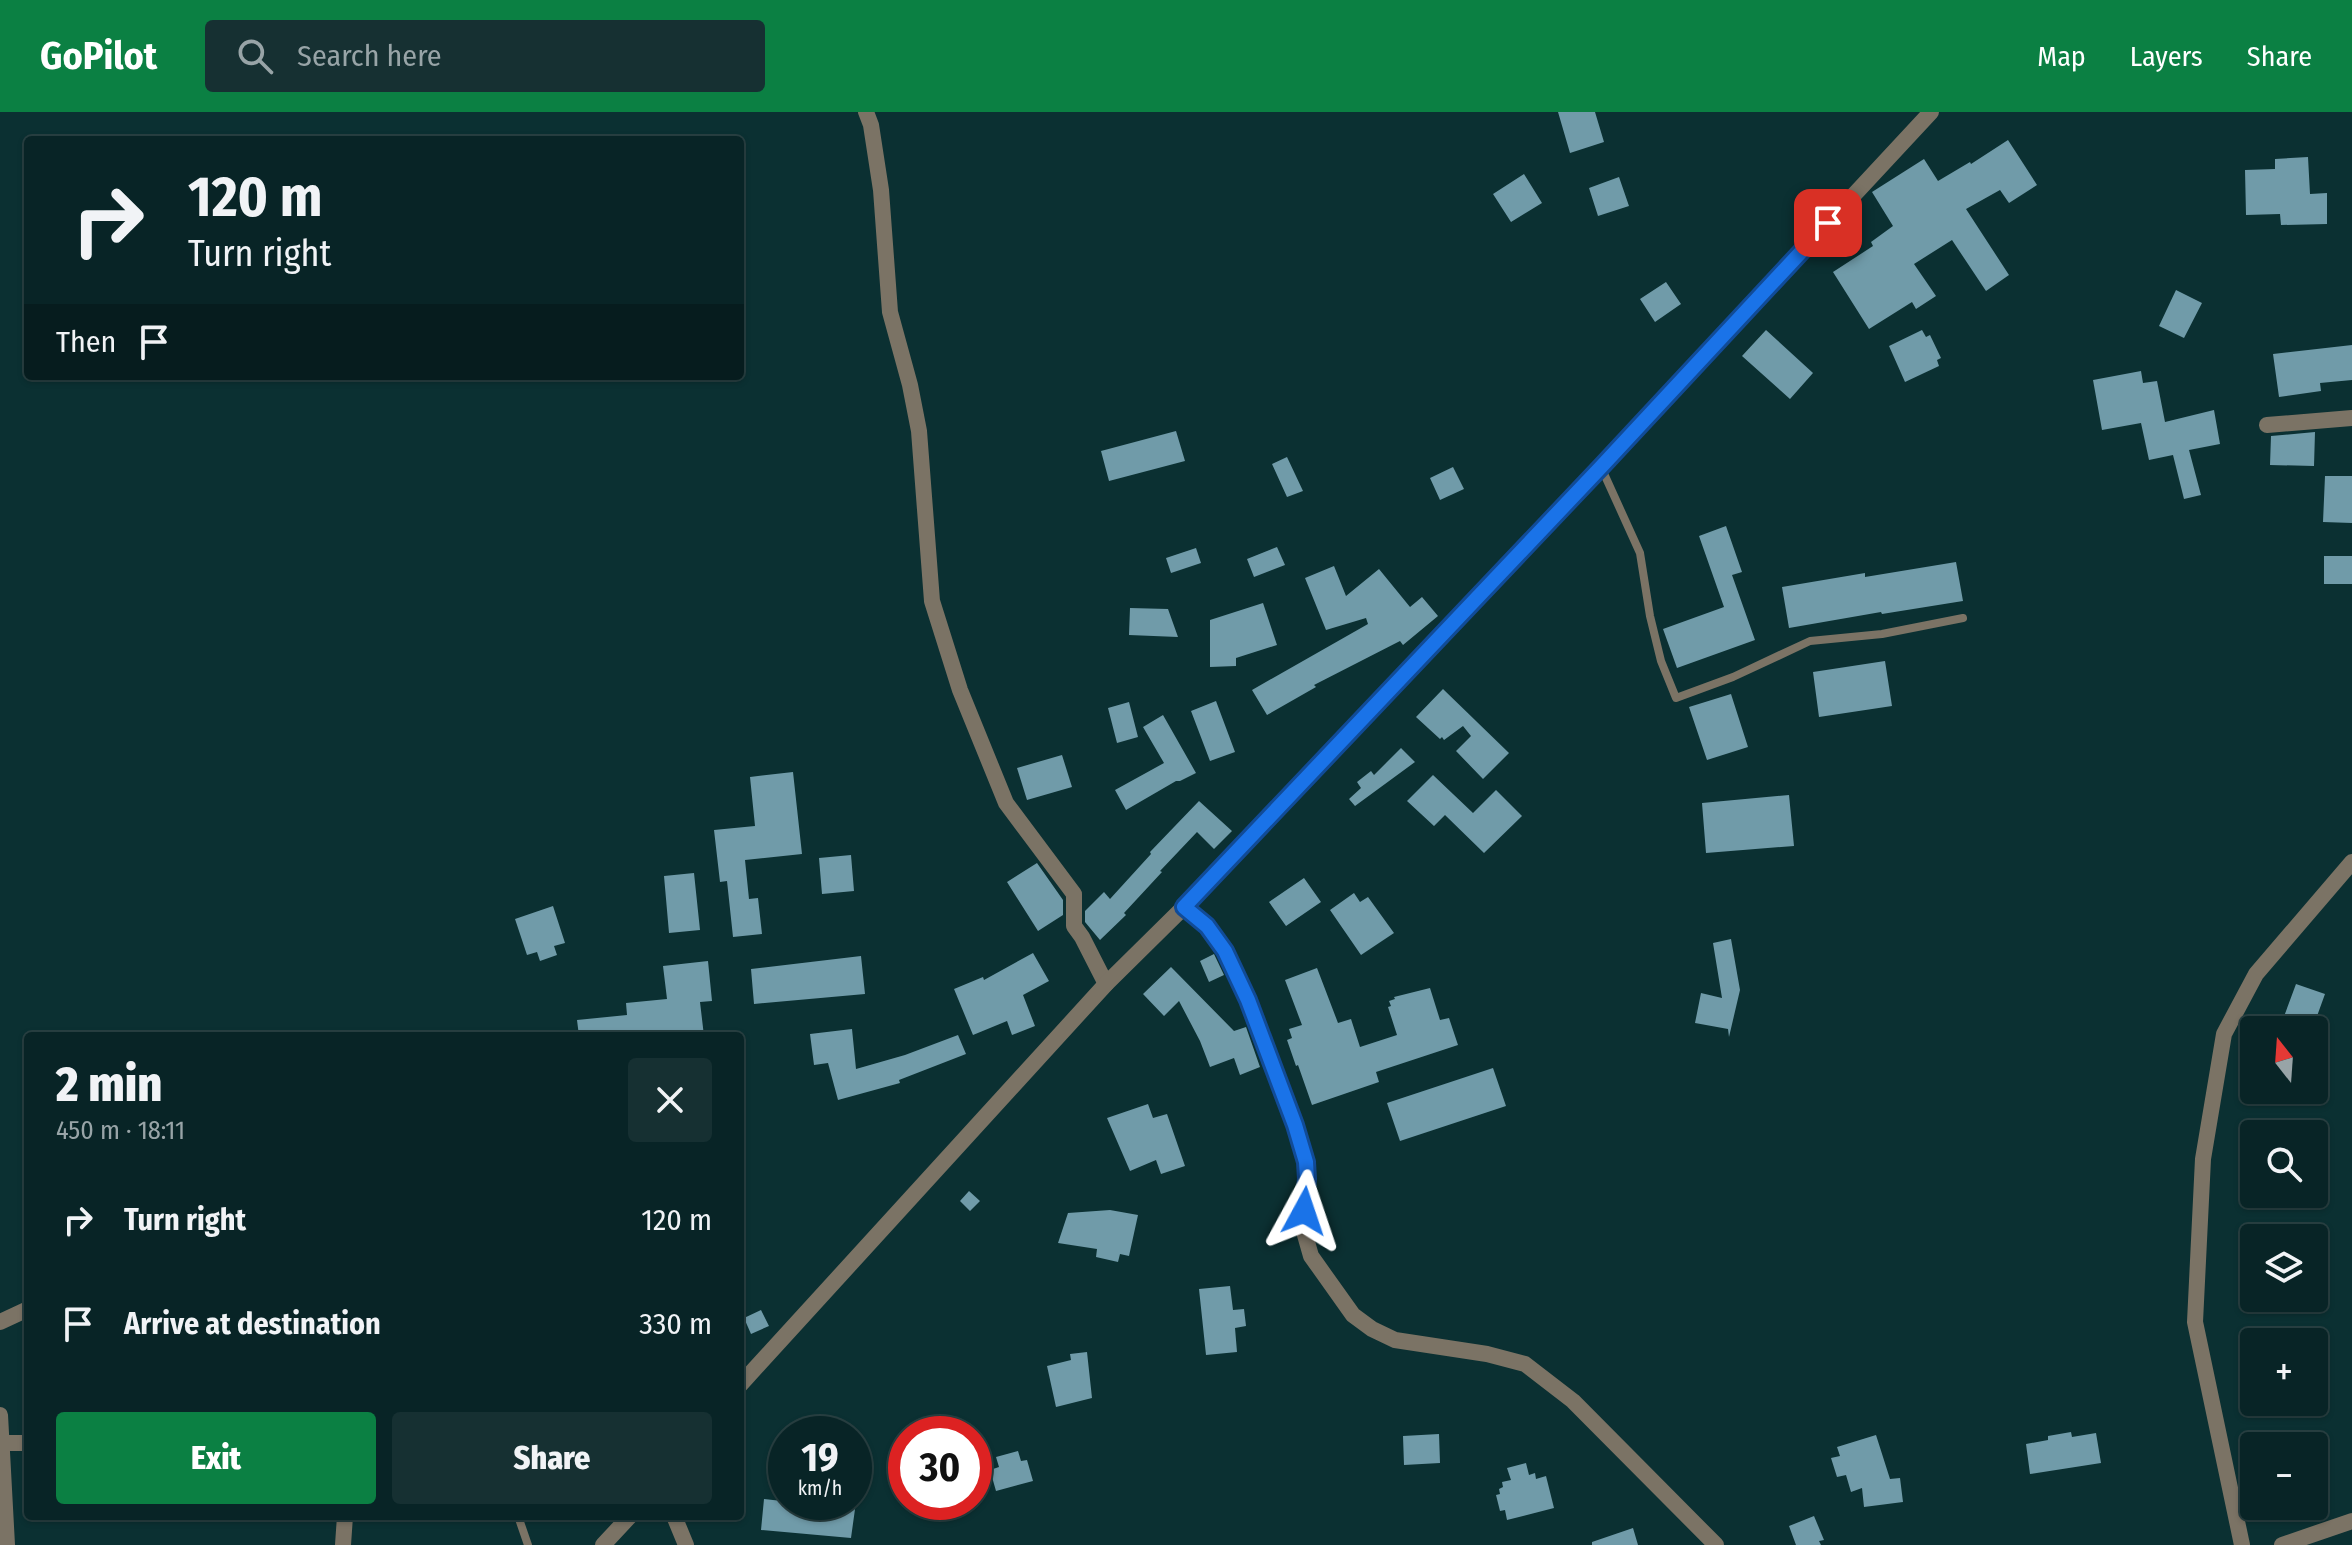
<!DOCTYPE html>
<html lang="en">
<head>
<meta charset="utf-8">
<style>
  :root { --surface:#082426; --page:#163032; --text:#f1f3f6; --muted:#98a4a7; --line:#294143; --accent:#0b8043 }
  body { margin:0; font-family:"Fira Sans Condensed",sans-serif; background:var(--page); color:var(--text); height:100vh; display:flex; flex-direction:column; font-size:30px; white-space:nowrap }
  * { box-sizing:border-box; margin:0 }
  p { font-size:26px; color:var(--muted) }
  .icon { flex:none; width:44px; height:44px; fill:none; stroke:currentColor; stroke-width:2; stroke-linecap:round; stroke-linejoin:round }
  .map { position:relative; flex:1; overflow:hidden }
  .drawer { position:absolute; left:24px; top:920px; width:720px; height:488px; display:flex; flex-direction:column; background:var(--surface); border-radius:8px; box-shadow:0 2px 6px #0004,0 0 0 2px var(--line) }
  .drawer>* { flex:none }
  .guide { position:absolute; left:24px; top:24px; width:720px; height:244px; border-radius:8px; box-shadow:0 2px 6px #0004,0 0 0 2px var(--line); background:#082426; color:var(--text); overflow:hidden }
  .needle { width:52px; rotate:343deg }
  .tools { position:absolute; left:2240px; top:904px; display:grid; gap:16px }
  .tools a { display:grid; place-items:center; width:88px; height:88px; border-radius:8px; background:var(--surface); box-shadow:0 2px 6px #0004,0 0 0 2px var(--line); font-size:40px }
  .speed { position:absolute; left:768px; top:1304px; display:flex; gap:16px; font-size:40px; font-weight:700; text-align:center }
  .speed>* { display:grid; place-content:center; width:104px; height:104px; border-radius:50%; background:var(--surface); box-shadow:0 2px 6px #0004,0 0 0 2px var(--line); line-height:1 }
  .speed small { font-size:20px; font-weight:400 }
  .speed .limit { border:12px solid #d22; background:#fff; color:#111 }
  .pin { position:absolute; display:grid; place-items:center; width:68px; height:68px; color:#fff; margin:-34px; border-radius:16px; box-shadow:0 4px 12px #0006 }
  .me { position:absolute; width:88px; margin:-44px; rotate:5deg; stroke-linejoin:round; filter:drop-shadow(0 0 6px #0008) }
  .turn { display:flex; align-items:center; gap:28px; height:168px; padding:0 32px; font-size:36px }
  .turn .icon { width:104px; height:104px; stroke-width:2.5 }
  .turn b { display:block; font-size:56px; line-height:68px }
  .then { display:flex; align-items:center; height:76px; padding:0 32px; background:#0003; gap:16px; font-size:30px }
  .round { display:grid; place-items:center; flex:none; width:84px; height:84px; border-radius:8px; background:var(--page) }
  .headline { display:flex; align-items:center; justify-content:space-between; height:136px; padding:0 32px }
  h1 { font-size:48px; font-weight:800; line-height:60px }
  .cta { display:flex; gap:16px; margin-top:auto; padding:16px 32px }
  .cta a { flex:1; height:92px; border-radius:8px; background:var(--accent); color:#fff; font-size:32px; font-weight:800; line-height:92px; text-align:center }
  .cta a+a { background:var(--page); color:var(--text) }
  ul { padding:0; list-style:none }
  li { display:flex; align-items:center; gap:24px; height:104px; padding:0 32px }
  li div { flex:1 }
  li b { display:block; font-size:30px }
  li em { font-style:normal }
  header { display:flex; align-items:center; gap:48px; box-sizing:border-box; height:112px; padding:0 40px; background:var(--accent); color:#fff }
  header strong { font-size:38px }
  nav { display:flex; gap:44px; margin-inline-start:auto; font-size:28px }
  .search { width:560px; height:72px; background:var(--page); display:flex; align-items:center; gap:20px; box-sizing:border-box; padding:0 28px; border-radius:8px; color:var(--muted); font-size:30px }
  .map>svg:first-child { display:block }
</style>
</head>
<body>
<header>
<strong>GoPilot</strong>
<div class="search"><svg class="icon" aria-label="search" viewBox="0 0 24 24"><circle cx="10" cy="10" r="6"/><path d="M15 15l6 6"/></svg>Search here</div>
<nav><a>Map</a><a>Layers</a><a>Share</a></nav>
</header>
<div class="map">
<svg width="2352" height="1433" viewBox="0 0 2352 1433">
  <rect width="100%" height="100%" fill="#0b3032"/>
  <path fill="#709ba9" d="M1558 0H1595L1604 30 1570 41Z
    M2008 28 2037 73 2009 91 2000 78 1966 97 2009 163 1986 179 1952 128 1914 152 1936 184 1916 197 1912 190 1869 217 1833 160 1873 134 1871 130 1893 114 1872 80 1924 47 1938 69 1970 50 1971 52Z
    M2308 45 2310 82 2327 81V112L2281 113 2280 102 2246 103 2245 58 2275 57V47Z
    M1524 62 1542 91 1511 110 1493 82Z
    M1619 65 1629 94 1598 104 1589 76Z
    M1666 170 1681 192 1655 210 1640 187Z
    M2176 178 2202 191 2184 226 2159 214Z
    M1766 218 1813 261 1790 287 1742 244Z
    M1922 218 1926 225 1930 223 1941 246 1937 248 1939 254 1905 270 1889 234Z
    M2352 233V268L2320 271 2321 279 2279 285 2273 242Z
    M2141 259 2143 271 2157 269 2165 310 2214 298 2220 332 2189 338 2201 383 2184 387 2173 343 2149 348 2141 311 2102 318 2093 268Z
    M1176 319 1185 349 1109 369 1101 339Z
    M2315 320 2314 354 2270 353 2271 324Z
    M1287 345 1303 379 1287 385 1272 352Z
    M1453 355 1464 377 1440 388 1430 366Z
    M2325 364H2352V411L2323 410Z
    M1726 414 1742 460 1732 463 1755 528 1677 556 1663 517 1724 495 1699 424Z
    M1277 435 1285 453 1254 465 1247 447Z
    M1196 436 1201 451 1171 461 1166 446Z
    M2324 444H2352V472H2324Z
    M1956 450 1963 489 1882 502 1881 500 1789 516 1782 475 1865 461V465Z
    M1334 454 1346 484 1379 457 1410 495 1422 485 1438 504 1403 533 1400 529 1314 573 1316 575 1267 603 1252 578 1368 512 1366 506 1326 518 1305 466Z
    M1263 491 1277 533 1236 546V554L1210 555V508Z
    M1130 496 1168 497 1178 525 1129 523Z
    M1885 549 1892 594 1819 605 1813 560Z
    M1443 577 1509 641 1483 667 1456 639 1471 624 1463 614 1444 628 1442 625 1440 627 1416 605Z
    M1731 582 1748 635 1707 648 1689 595Z
    M1216 589 1235 640 1210 649 1191 599Z
    M1129 590 1138 625 1117 631 1108 596Z
    M1163 603 1196 661 1180 669H1176L1126 698 1115 678 1164 651 1143 615Z
    M1401 636 1415 650 1355 694 1349 687 1361 676 1357 670 1371 659 1374 663Z
    M1062 643 1072 675 1027 688 1017 656Z
    M793 660 802 742 745 748 749 787 758 786 762 822 733 825 727 769 720 770 714 718 755 714 750 665Z
    M1433 663 1473 701 1496 678 1522 704 1484 741 1445 703 1434 714 1407 689Z
    M1789 683 1794 734 1706 741 1702 691Z
    M1199 689 1232 719 1214 737 1197 720 1160 759 1162 760 1124 801 1126 803 1100 828 1085 810V799L1104 780 1110 787 1151 742 1150 740Z
    M851 743 854 779 822 782 819 746Z
    M1037 751 1063 788V803L1038 819 1007 770Z
    M694 761 700 818 669 821 664 764Z
    M1304 766 1321 790 1286 814 1269 790Z
    M1354 781 1360 790 1368 785 1394 821 1361 843 1330 798Z
    M553 794 565 831 554 834 557 843 540 849 537 840 527 843 515 807Z
    M1731 827 1740 878 1729 925 1728 917 1695 911 1701 881 1722 886 1713 831Z
    M1033 841 1049 869 1023 883 1035 914 1012 923 1007 909 973 923 954 877 983 865 984 868Z
    M1214 842 1224 863 1209 870 1200 849Z
    M861 844 865 882 754 892 751 857Z
    M708 849 712 889 700 890 704 924H579L577 908 627 903 626 891 667 887 663 854Z
    M1171 855 1234 919 1246 915 1260 955 1240 963 1234 946 1210 955 1200 929 1179 889 1164 904 1143 882Z
    M1317 856 1338 911 1351 907 1360 935 1397 923 1388 895 1391 894 1389 889 1395 887 1394 885 1430 876 1440 908 1449 906 1458 933 1376 960 1379 970 1312 993 1298 953 1296 954 1287 928 1292 926 1289 917 1302 913 1285 868Z
    M2296 872 2325 882 2312 918H2279Z
    M852 917 856 957 905 943 958 923 966 942 899 968 900 971 838 988 828 951 814 953 810 922Z
    M1493 956 1506 994 1400 1029 1387 991Z
    M1148 992 1153 1006 1167 1002 1185 1054 1161 1062 1156 1048 1130 1059 1107 1006Z
    M969 1079 980 1089 970 1099 960 1089Z
    M1110 1098 1138 1103 1129 1144 1120 1142 1118 1150 1096 1145 1097 1137 1058 1131 1068 1101Z
    M1230 1174 1233 1198 1244 1197 1246 1214 1235 1216 1237 1240 1206 1243 1199 1177Z
    M761 1198 769 1214 751 1222 744 1206Z
    M1087 1240 1092 1286 1056 1295 1047 1254 1071 1248 1070 1242Z
    M2071 1320 2072 1325 2096 1321 2101 1351 2030 1362 2026 1332 2048 1328V1324Z
    M1439 1322 1440 1351 1404 1353 1403 1324Z
    M1876 1323 1890 1367 1900 1366 1903 1390 1864 1395 1862 1376 1851 1380 1846 1363 1837 1365 1831 1346 1840 1344 1837 1335Z
    M1018 1339 1021 1349 1027 1348 1033 1369 996 1379 990 1358 999 1355 996 1345Z
    M1526 1351 1529 1363 1535 1361 1536 1367 1546 1364 1554 1396 1507 1408 1505 1398 1500 1399 1496 1383 1500 1382 1499 1377 1503 1375 1502 1370 1511 1368 1507 1356Z
    M764 1387 827 1394 828 1390H856L851 1426 761 1418Z
    M1814 1404 1824 1428 1819 1429 1821 1433H1796L1789 1414Z
    M1633 1416 1638 1433H1592V1430Z"/>
  <g fill="none" stroke-linecap="round" stroke-linejoin="round">
    <path stroke="#7b7365" stroke-width="8" d="M1601 355 1640 441 1650 504 1661 549 1676 586 1733 565 1810 529 1882 522 1963 506
      M518 1404 528 1433"/>
    <path stroke="#7b7365" stroke-width="16" d="M866 0 871 13 881 78 890 200 910 273 919 319 932 489 960 578 1006 691 1074 782V814L1082 825 1106 872
      M2267 313 2352 306
      M1184 795 1207 814 1225 839 1248 888 1295 1013 1306 1050 1307 1067 1303 1116 1311 1144 1353 1203 1372 1217 1395 1228 1487 1242 1525 1252 1573 1289 1716 1433
      M0 1210 28 1197
      M0 1303 7 1433
      M0 1331H28
      M674 1404 686 1433
      M343 1433 345 1404
      M2242 1433 2195 1210 2203 1047 2224 922 2256 862 2352 750
      M2282 1433 2352 1409"/>
    <path stroke="#7b7365" stroke-width="16" d="M740 1273 1106 872 1184 795 1601 355 1931 0
      M603 1433 630 1404"/>
  </g>
  <g fill="none" stroke-linecap="round" stroke-linejoin="round">
    <defs>
      <path id="route" d="M1304 1099 1307 1067 1306 1050 1295 1013 1248 888 1225 839 1207 814 1184 795 1601 355 1828 111"/>
    </defs>
    <use href="#route" stroke="#114b97" stroke-width="20"/>
    <use href="#route" stroke="#1a73e8" stroke-width="14"/>
  </g>
</svg>
<div class="tools">
<a><svg class="needle" viewBox="-14 -14 28 28"><path d="M0-13l5 13h-10z" fill="#e53935"/><path d="M0 13l5-13h-10z" fill="#98a4a7"/></svg></a>
<a><svg class="icon" aria-label="search" viewBox="0 0 24 24"><circle cx="10" cy="10" r="6"/><path d="M15 15l6 6"/></svg></a>
<a><svg class="icon" aria-label="layers" viewBox="0 0 24 24"><path d="M12 4l9 5-9 5-9-5zM3 14l9 5 9-5"/></svg></a>
<a>+</a>
<a>−</a>
</div>
<div class="speed"><div>19<small>km/h</small></div><div class="limit">30</div></div>
<div class="pin" style="left:1828px;top:111px;background:#d93025"><svg class="icon" aria-label="arrive" viewBox="0 0 24 24"><path d="M6 21V4h12l-3 4 3 4H6"/></svg></div>
<svg class="me" style="left:1304px;top:1099px" viewBox="-20 -20 40 40"><path d="M0-17L14 15 0 8-14 15z" fill="#1a73e8" stroke="#fff" stroke-width="4"/></svg>
<div class="guide">
<div class="turn"><svg class="icon" aria-label="right" viewBox="0 0 24 24"><path d="M7 20v-9h11M14 6l5 5-5 5"/></svg><div><b>120 m</b>Turn right</div></div>
<div class="then">Then<svg class="icon" aria-label="arrive" viewBox="0 0 24 24"><path d="M6 21V4h12l-3 4 3 4H6"/></svg></div>
</div>
<section class="drawer">
<div class="headline"><div><h1>2 min</h1><p>450 m · 18:11</p></div><a class="round"><svg class="icon" aria-label="close" viewBox="0 0 24 24"><path d="M6 6l12 12M18 6L6 18"/></svg></a></div>
<ul>
<li><svg class="icon" aria-label="right" viewBox="0 0 24 24"><path d="M7 20v-9h11M14 6l5 5-5 5"/></svg><div><b>Turn right</b></div><em>120 m</em></li>
<li><svg class="icon" aria-label="arrive" viewBox="0 0 24 24"><path d="M6 21V4h12l-3 4 3 4H6"/></svg><div><b>Arrive at destination</b></div><em>330 m</em></li>
</ul>
<div class="cta"><a>Exit</a><a>Share</a></div>
</section>
</div>
</body>
</html>
